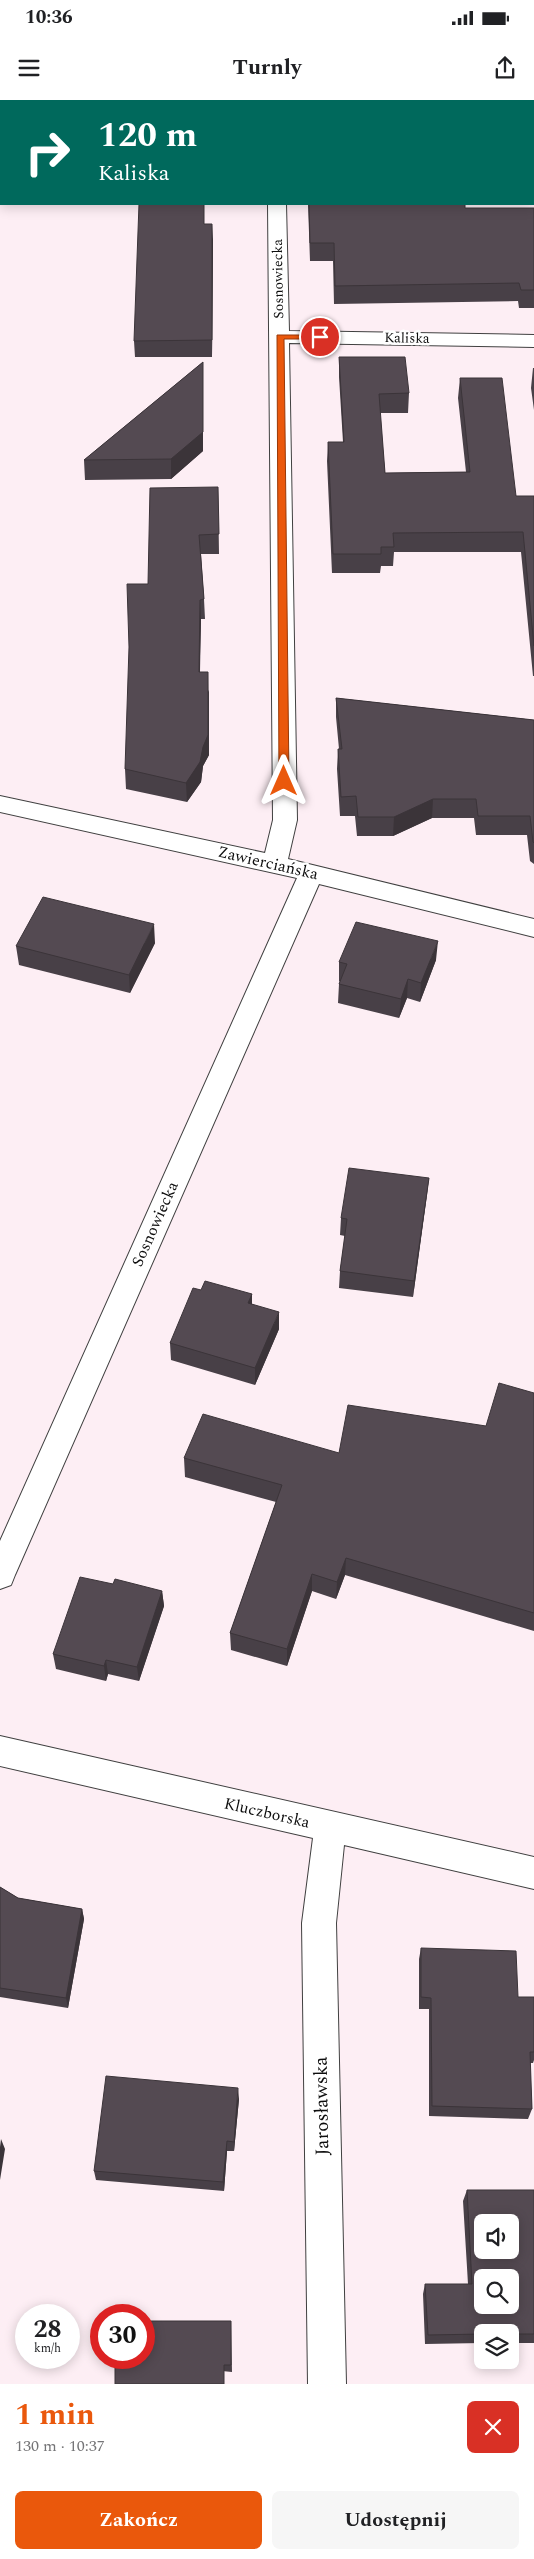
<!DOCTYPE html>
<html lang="pl">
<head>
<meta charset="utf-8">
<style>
  :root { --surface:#fff; --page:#f6f6f6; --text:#202124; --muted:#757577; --accent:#ea580c }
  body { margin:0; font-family:Spectral,serif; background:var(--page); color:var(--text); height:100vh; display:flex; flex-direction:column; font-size:19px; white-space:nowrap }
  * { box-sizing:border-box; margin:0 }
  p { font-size:16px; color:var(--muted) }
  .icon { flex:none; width:28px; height:28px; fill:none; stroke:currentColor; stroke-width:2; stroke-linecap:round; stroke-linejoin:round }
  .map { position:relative; height:2284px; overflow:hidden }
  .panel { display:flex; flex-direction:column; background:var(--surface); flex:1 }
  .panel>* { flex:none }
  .hud { position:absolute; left:0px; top:0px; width:535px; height:105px; box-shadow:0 2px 12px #0003; background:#00695c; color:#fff; overflow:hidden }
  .fabs { position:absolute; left:474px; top:2114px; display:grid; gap:10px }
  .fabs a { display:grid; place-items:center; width:45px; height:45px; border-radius:8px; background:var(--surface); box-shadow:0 2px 12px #0003; font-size:25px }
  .speed { position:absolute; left:15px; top:2204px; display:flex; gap:10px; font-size:25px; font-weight:700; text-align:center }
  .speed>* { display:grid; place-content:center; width:65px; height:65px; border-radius:50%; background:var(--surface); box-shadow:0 2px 12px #0003; line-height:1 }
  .speed small { font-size:12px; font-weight:400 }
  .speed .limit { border:8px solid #d22; background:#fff; color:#111 }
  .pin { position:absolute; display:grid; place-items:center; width:42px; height:42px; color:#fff; margin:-21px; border:2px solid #fff; border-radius:50%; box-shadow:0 1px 5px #0007 }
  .me { position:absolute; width:55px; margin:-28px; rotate:0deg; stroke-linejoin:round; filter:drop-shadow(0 0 4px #0008) }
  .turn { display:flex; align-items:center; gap:18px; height:105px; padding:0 15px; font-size:22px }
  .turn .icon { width:65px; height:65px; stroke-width:2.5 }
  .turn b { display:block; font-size:35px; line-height:42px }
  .round { display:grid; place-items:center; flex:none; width:52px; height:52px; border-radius:8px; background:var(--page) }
  .overview { display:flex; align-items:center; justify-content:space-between; height:85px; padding:0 15px }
  h1 { font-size:30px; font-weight:700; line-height:38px; color:var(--accent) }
  .primary-button { display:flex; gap:10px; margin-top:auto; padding:10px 15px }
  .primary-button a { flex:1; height:58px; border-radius:8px; background:var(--accent); color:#fff; font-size:20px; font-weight:700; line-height:58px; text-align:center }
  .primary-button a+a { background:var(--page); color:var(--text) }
  .status { display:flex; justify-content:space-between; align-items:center; height:35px; padding:0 25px; background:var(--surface); direction:ltr }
  .status svg { height:14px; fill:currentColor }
  header { display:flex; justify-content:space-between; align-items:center; height:65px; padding:0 15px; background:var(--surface); font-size:22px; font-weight:700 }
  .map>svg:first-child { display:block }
</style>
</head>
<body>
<div class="status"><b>10:36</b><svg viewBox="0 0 49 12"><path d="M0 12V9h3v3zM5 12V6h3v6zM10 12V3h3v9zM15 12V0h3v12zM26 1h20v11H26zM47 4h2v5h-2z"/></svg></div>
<header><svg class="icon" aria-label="menu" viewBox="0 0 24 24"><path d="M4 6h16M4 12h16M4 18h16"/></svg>Turnly<svg class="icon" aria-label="share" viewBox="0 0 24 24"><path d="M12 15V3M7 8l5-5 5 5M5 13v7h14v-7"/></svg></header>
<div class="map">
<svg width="534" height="2284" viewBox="0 0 534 2284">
  <rect width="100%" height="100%" fill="#fdeef4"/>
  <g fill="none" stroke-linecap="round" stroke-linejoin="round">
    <defs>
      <path id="minor" d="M265 0H283V1H265Z
        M268 104H286L289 231 534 235V247L289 243 297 720 288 759 534 819V837L319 784 15 1475 11 1485 0 1489V1441L297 778 0 712V696L265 753 273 720Z
        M0 1636 534 1757V1789L344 1745 336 1823 346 2284H308L302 1823 313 1738 0 1666Z"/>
    </defs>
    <use href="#minor" stroke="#404040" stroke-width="2"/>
    <use href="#minor" fill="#fff" fill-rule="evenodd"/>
  </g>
  <path fill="#484047" d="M487 0H534V49V1H487Z
    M308 104H465V108H534V208H519L518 201 334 204 333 161H310Z
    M205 124 213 140 212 257H135L134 241Z
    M339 257 409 293 408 313H380L385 373 466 372 458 298 460 278 516 396H534V576H533L521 452H394L393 466H381L380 473H332L327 361 328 342H343L339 277Z
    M203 262V351L171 379 85 380 84 360Z
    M533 268H534V310L531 288Z
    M218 387 219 454H201L204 499 205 519H201L200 572 209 592V655L203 666 201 682 187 702 126 689 125 669 148 484Z
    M336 598 534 620V764L530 761 527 735H476L474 718H432L393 736H357L355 716H340L337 669 338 649H339L336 617Z
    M155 843 130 893 19 865 16 846Z
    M436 860 420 902 407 898 399 918 338 903 339 884 340 882 339 881V862Z
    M429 1078 413 1197 339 1188 340 1171 345 1136 340 1135 341 1118Z
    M201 1190 252 1194V1204L279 1229 255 1285 171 1260 170 1243Z
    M534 1293V1531L345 1475 336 1499 312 1491 287 1566 231 1550 230 1533 276 1402 185 1377 184 1358 339 1353 486 1326Z
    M113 1484 162 1491 164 1506 139 1581 108 1574 106 1581 56 1569 53 1554Z
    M0 1787 18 1798 82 1809 84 1819 68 1908 0 1897Z
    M421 1848 518 1897H534V1960L533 1963H530L532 2009 528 2019 429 2016V1909H419V1859Z
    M239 1999 234 2051H227L224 2091 96 2080 94 2071Z
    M467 2090H534V2243H510V2232H482V2243L425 2244 423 2194 425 2184H468L463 2101Z
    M231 2221 232 2272 130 2262Z"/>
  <path fill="#3b3439" d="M212 124 213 140 212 257Z
    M203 262V351L171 379V359Z
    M200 500 201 519 199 592V572Z
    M208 572 209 655 203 666 201 682 187 702 186 683Z
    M433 699 432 718 393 736 394 717Z
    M154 824 155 843 130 893 129 875Z
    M438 841 436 860 420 902 421 883Z
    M408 879 407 898 399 918 401 899Z
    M429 1078 427 1095 413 1197 414 1181Z
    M252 1194V1212L248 1203Z
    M279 1212V1229L255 1285V1268Z
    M346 1458 345 1475 336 1499 337 1482Z
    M312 1474V1491L287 1566V1549Z
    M162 1491 164 1506 139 1581 137 1567Z
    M106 1560 108 1574 106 1581 104 1566Z
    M82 1809 84 1819 68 1908 66 1898Z
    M238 1988 239 1999 234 2051V2042Z
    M1 2039 5 2049 0 2080V2047Z
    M227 2041V2051L224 2091 223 2082Z"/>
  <path fill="#544a52" stroke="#3b3439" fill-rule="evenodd" d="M136 0H192V1H136Z
    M491 0H534V31V1H491Z
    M139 104H204V124H212V240L134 241Z
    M309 104H465V108H534V190H521L519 183 335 186 334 143H310Z
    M339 257H405L409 293 379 294 385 373 470 372 460 278H502L516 396H534V546L523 432 393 433 394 447H381V454H333L328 342H344Z
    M203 262V332L171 359 84 360Z
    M218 387 219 434 199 435 204 499 200 500 199 572H208V635L203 647 200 662 186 683 125 669 129 547 127 484H148L150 388Z
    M336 598 534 620V743L533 742 530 716H478L476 699H433L394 717H358L356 696 341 697 338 649H342Z
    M43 797 154 824 129 875 16 846Z
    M356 822 438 841 421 883 408 879 401 899 339 884 347 864 339 862Z
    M349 1068 429 1078 414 1181 340 1171 347 1119 341 1118Z
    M205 1181 252 1194 248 1203 279 1212 255 1268 170 1243 193 1188 201 1190Z
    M499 1283 534 1293V1513L346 1458 337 1482 312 1474 287 1549 230 1533 282 1385 184 1358 203 1314 339 1353 348 1305 486 1326Z
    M80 1477 113 1484 115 1479 162 1491 137 1567 106 1560 104 1566 53 1554Z
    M0 1787 18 1798 82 1809 66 1898 0 1888Z
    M421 1848 516 1851 518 1897H534V1952H530L532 2009 432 2006 431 1898 421 1897Z
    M106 1976 238 1988 234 2042 227 2041 223 2082 94 2071Z
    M467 2090H534V2234H510V2232H482V2234L428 2235 425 2184H472ZM482 2122H510V2150H482ZM482 2178H510V2205H482Z
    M144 2221H231V2265H224V2284H115V2262H130V2258H144Z"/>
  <path fill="#ea580c" stroke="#983908" d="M277 235H320L324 237 320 239H284L289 681 284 684 279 681Z"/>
  <g text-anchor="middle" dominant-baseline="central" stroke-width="5" stroke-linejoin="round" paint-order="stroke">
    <g font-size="14" fill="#0d0d0d" stroke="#fff">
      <text transform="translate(278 179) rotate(-91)">Sosnowiecka</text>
      <text transform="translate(407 238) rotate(1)">Kaliska</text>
    </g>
    <g font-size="16" fill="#0d0d0d" stroke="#fff">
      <text transform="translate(268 763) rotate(13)">Zawierciańska</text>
      <text transform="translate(155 1124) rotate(-66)">Sosnowiecka</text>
      <text transform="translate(267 1713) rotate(13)">Kluczborska</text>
    </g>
    <g font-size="19" fill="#0d0d0d" stroke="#fff">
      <text transform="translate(322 2006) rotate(-91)">Jarosławska</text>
    </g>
  </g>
</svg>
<div class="fabs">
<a><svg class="icon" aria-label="sound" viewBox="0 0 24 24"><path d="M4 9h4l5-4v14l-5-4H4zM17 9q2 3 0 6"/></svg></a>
<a><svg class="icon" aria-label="search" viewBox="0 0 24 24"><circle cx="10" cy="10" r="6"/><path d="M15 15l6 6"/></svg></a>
<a><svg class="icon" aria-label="layers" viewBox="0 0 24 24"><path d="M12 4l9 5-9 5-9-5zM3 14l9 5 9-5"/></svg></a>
</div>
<div class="speed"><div>28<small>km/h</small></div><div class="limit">30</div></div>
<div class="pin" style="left:320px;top:237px;background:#d93025"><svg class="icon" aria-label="arrive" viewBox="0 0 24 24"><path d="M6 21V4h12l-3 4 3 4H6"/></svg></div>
<svg class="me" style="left:284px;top:681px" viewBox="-20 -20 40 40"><path d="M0-17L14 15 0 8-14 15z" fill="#ea580c" stroke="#fff" stroke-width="4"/></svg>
<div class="hud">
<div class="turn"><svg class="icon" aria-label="right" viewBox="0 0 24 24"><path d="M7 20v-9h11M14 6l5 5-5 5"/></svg><div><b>120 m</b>Kaliska</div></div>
</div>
</div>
<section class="panel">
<div class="overview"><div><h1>1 min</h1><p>130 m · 10:37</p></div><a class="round" style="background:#d93025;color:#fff"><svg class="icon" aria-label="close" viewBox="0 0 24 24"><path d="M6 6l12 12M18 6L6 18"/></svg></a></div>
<div class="primary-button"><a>Zakończ</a><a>Udostępnij</a></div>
</section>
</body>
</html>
